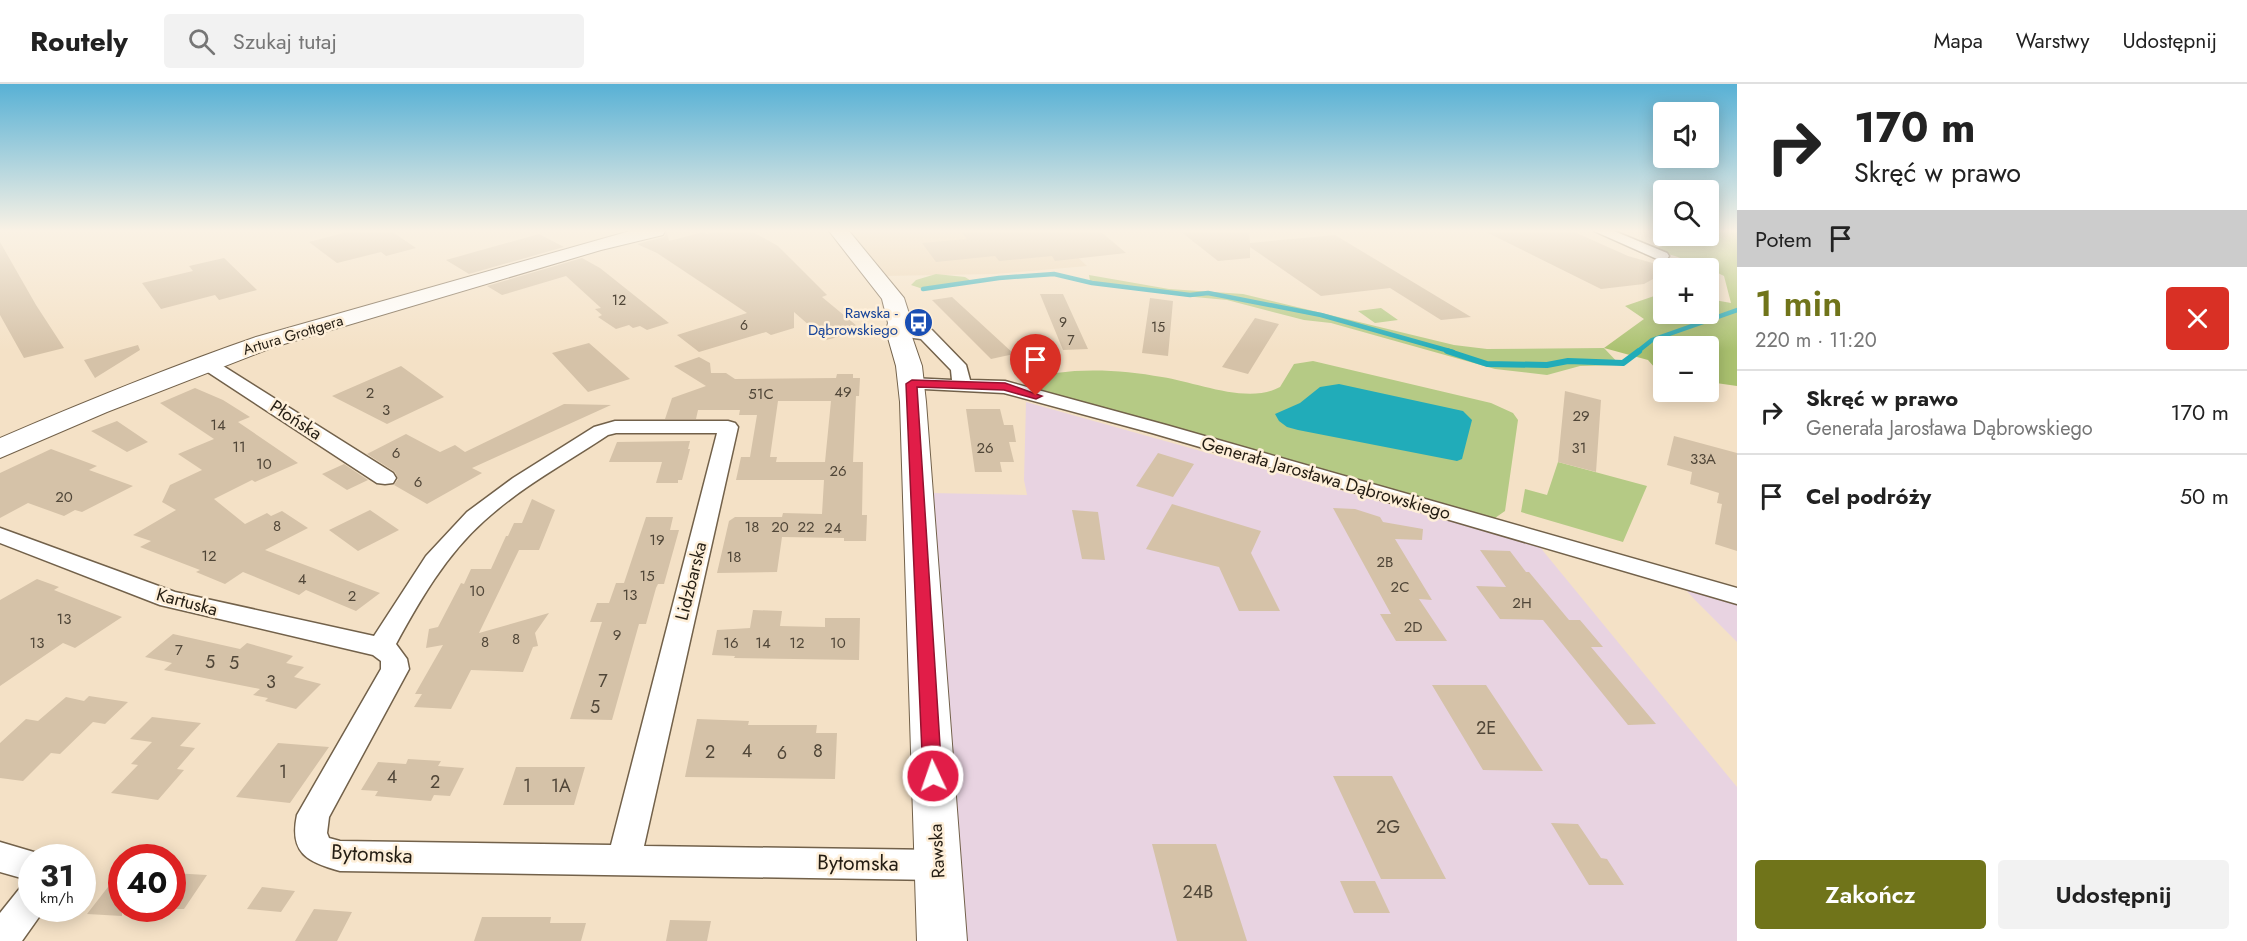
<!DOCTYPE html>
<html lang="pl">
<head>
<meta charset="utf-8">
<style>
  :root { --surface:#fff; --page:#f2f2f2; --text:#222; --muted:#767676; --line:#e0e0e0; --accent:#70741a }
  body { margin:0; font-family:Jost,sans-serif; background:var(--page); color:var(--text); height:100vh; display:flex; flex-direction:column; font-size:22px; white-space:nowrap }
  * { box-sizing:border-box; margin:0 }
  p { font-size:20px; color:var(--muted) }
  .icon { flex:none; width:33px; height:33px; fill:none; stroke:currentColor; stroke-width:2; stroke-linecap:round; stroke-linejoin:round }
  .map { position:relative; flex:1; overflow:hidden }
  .sheet { display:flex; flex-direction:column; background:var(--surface); width:510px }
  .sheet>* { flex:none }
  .top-card { background:#fff; color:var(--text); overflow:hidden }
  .tools { position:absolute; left:1653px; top:18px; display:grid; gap:12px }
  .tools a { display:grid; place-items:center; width:66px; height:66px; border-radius:6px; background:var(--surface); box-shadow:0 3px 15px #0003; font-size:30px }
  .speed { position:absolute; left:18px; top:760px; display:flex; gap:12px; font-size:30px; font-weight:700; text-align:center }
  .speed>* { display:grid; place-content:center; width:78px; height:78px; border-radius:50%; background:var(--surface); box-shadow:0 3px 15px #0003; line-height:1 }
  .speed small { font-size:15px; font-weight:400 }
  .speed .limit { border:9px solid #d22; background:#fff; color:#111 }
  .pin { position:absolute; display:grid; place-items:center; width:51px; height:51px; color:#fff; margin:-62px -26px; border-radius:50% 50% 50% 0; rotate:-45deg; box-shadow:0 0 6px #0007 }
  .pin .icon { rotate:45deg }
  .me { position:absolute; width:66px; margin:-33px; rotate:357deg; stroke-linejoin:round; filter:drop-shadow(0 0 4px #0008) }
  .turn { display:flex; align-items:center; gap:21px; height:126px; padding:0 18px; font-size:27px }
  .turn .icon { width:78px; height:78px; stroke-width:2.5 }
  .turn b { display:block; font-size:42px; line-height:51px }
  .then { display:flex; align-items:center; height:57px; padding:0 18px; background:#0003; gap:12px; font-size:22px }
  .round { display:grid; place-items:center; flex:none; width:63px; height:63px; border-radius:6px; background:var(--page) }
  .headline { display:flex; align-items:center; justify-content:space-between; height:102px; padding:0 18px }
  h1 { font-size:36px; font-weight:600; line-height:45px; color:var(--accent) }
  .primary-button { display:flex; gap:12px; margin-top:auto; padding:12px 18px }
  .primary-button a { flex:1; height:69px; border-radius:6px; background:var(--accent); color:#fff; font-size:24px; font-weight:600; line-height:69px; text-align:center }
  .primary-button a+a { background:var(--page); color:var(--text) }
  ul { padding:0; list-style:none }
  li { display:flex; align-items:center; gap:18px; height:84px; padding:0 18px; border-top:2px solid var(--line) }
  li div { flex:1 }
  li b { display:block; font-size:22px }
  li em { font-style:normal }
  header { display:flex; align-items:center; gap:36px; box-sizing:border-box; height:84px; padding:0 30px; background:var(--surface); border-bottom:2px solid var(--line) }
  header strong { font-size:28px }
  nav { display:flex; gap:33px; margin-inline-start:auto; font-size:21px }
  .search { width:420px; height:54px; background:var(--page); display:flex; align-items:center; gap:15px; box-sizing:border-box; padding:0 21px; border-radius:6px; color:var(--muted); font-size:22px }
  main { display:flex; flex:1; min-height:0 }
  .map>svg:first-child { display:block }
</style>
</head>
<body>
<header>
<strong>Routely</strong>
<div class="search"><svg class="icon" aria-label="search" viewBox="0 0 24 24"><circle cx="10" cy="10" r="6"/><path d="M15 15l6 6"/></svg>Szukaj tutaj</div>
<nav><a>Mapa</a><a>Warstwy</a><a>Udostępnij</a></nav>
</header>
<main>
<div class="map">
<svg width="1737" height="857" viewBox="0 0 1737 857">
  <rect width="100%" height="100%" fill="#f4e1c6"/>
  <path fill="#ecd4b3" d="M849 147H1050L1087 182 995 190 883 192Z"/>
  <path fill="#e8d3e1" d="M1026 318 1539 462 1737 703V857H964L930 409 1027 411 1024 396Z
    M1684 504 1737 519V558L1695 516Z"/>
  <path fill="#b5ca85" d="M936 190 965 193 973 198 923 205 911 201 916 196Z
    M1089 191 1169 205 1243 210 1454 261 1487 265 1604 264 1620 281 1580 282 1547 291 1495 285 1331 239 1304 236 1227 216 1184 212 1090 197Z
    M1381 224 1398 236 1375 239 1358 227Z
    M1313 277 1491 319 1513 329 1518 336 1505 427 1495 434H1485L1038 306 1029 302 1026 298C1033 290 1046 290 1056 289 1091 284 1128 287 1162 293 1196 298 1248 321 1280 303L1294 280Z
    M1558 378 1647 402 1623 458 1521 428 1525 405 1547 411Z"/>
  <path fill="#aac16f" d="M1709 147H1737V302L1709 298 1708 262H1664L1663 293 1648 276 1604 264 1644 235 1625 222 1663 209 1664 230H1708L1709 215 1731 219 1724 192 1708 184 1693 183C1683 171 1665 170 1650 166L1688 154 1684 152H1708Z"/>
  <path fill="#21acb9" d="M1339 300 1463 327 1472 336 1462 375 1457 377 1298 346 1287 343 1279 337 1275 330 1300 319 1320 303Z"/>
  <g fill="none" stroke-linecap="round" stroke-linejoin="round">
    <path stroke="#21acb9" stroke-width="4.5" d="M923 205 999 194 1054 190 1092 199 1190 211 1208 209 1321 231 1453 268
      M1637 268 1652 256 1737 226"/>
    <path stroke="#21acb9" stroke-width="6" d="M1447 267 1487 280 1547 281 1568 277 1623 279 1639 267"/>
  </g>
  <path fill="#d5c2a8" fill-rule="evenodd" d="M351 147H391L416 164 386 172 381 168 337 179 309 158Z
    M667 147 669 157 703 148 707 150 718 147H751L778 162 827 211 822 213 863 247 826 256 794 228V244L771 251 766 248 699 268 677 251 747 229 657 169 637 160 664 153Z
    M960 147H1100L1126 169 1055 177 1052 172 999 177 995 172 936 178 922 159 967 155Z
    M1180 147H1249L1250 159 1335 151 1471 233 1441 236 1390 204 1321 212 1250 163V174L1218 177Z
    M1484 147H1572L1628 172 1670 184H1664V189L1644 200 1601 205Z
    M539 150 564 163 469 190 446 176Z
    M0 158 36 221 64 264 24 274 0 231Z
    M224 174 257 206 219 216 215 211 161 225 142 199 193 187 189 182Z
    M582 174 600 184 669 239 647 246 640 242 633 244 629 241 616 245 598 233 602 231 595 225 601 224 566 192 502 211 487 202Z
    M1040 210H1063L1088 265 1063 266Z
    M952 213 1014 270 991 275 932 216Z
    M1150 214 1173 217 1168 272 1142 269Z
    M1255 234 1279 240 1248 290 1222 283Z
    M589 259 630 295 588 308 552 269Z
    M138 261 140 266 95 294 84 276Z
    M699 273 710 279 711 289H726L735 295 836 294 837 290H853V294H860L859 312H856L853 378H863L862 431H867L866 457H844V454L782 453 777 488 717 489 729 437 735 433H782L783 429 822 430 824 396H736L741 373H750L757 331H739L740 326H698L696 335H665L672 314 706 302 674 282ZM778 317H831L825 378H776L777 373H770Z
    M401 282 444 313 387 340 332 312Z
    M195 304 223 316 250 333 238 338 298 379 255 398 252 396 214 415 245 440 267 429 271 432 282 427 308 444 265 466 380 509 356 527 306 506 299 511 243 488 225 500 196 488 200 486 140 463 151 457 133 451 176 426 162 418 170 401 202 386 178 370 214 355 160 319Z
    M1565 307 1601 316 1596 388 1558 378Z
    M564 320 611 321 472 384 482 389 427 420 394 401 398 395 395 388 367 370 406 350 440 368 455 361 465 368Z
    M966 325H1000L1004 341H1013L1016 358H1009L1014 378H1000L1002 388H975Z
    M117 337 148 358 127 368 91 347Z
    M1674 352 1737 369V467L1715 460 1722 420 1717 419 1719 409 1690 400 1692 388 1667 381Z
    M690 357 688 365H690L682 396H678V399H656L662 378H609L617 358Z
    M51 365 97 382 89 386 133 402 82 428 75 426 64 432 28 419 0 434V389Z
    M1158 369 1194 380 1173 413 1136 402Z
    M344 380 368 396 347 406 322 390Z
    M532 415 555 426 539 466H519L479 549 549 529 535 549 538 562 533 563 523 588 471 586 451 625 414 623 422 610H415L443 561 426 564 429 545 438 543 461 499 464 500 471 485H491L506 452H508L514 439H522Z
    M1172 420 1261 447 1251 469 1280 527H1239L1219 483 1146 465Z
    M1333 424 1355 425 1380 433 1383 438 1423 445 1422 456 1395 455 1432 516 1419 515 1447 557H1396L1380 530H1391Z
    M370 426 399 446 358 467 329 446Z
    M1072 426 1098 428 1105 476 1082 475Z
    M646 433H673L670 446H679L664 500H658L656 504 646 540H639L612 636 570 635 602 538H590L597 519H609L616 499H624Z
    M1480 466 1510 467 1526 488H1529L1569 536H1580L1603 563H1591L1656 640 1628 641 1543 536 1500 535 1476 502 1506 503Z
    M37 495 59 503 54 506 122 533 75 564 63 559 0 602V516Z
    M753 526 782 527 780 542 825 543V534H860L859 576 734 574 735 572 712 571 717 546 750 544Z
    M173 550 240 565 247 559 293 572 286 579 304 583 294 593 321 600 296 625 265 617 268 614 253 611 260 605 164 586 172 579 145 573Z
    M1432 601H1486L1543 687 1483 686Z
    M89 612 128 618 105 640 93 638 60 670 51 669 23 697 0 694V659L26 635 38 637 66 613 84 617Z
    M152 633 201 639 180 662 195 664 177 685 184 686 158 716 111 709 138 681 131 680 152 658 130 655Z
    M697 635 749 637 748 641H817L816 649H837L835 695 685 693Z
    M278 659 329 663 290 719 236 713Z
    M408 675 441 677 438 682 464 684 450 712 434 711 431 717 375 712 378 707 361 706 378 678 406 680Z
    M516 683H585L574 721H503Z
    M1333 692H1392L1446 795H1381Z
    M1551 739 1578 740 1601 774 1607 775 1624 801H1589Z
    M1152 760H1216L1247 857H1177Z
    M122 785V832L87 830Z
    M172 789 207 791 184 825H172Z
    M1340 797H1375L1390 829H1354Z
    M262 803 295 807 281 828 247 825Z
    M314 825 352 828 337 857H295Z
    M482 833H551L550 839H586L581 857H474Z
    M670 836 711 837 707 857H666Z"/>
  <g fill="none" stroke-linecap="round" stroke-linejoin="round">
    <defs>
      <path id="street" d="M1594 147H1614L1667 169 1669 172 1667 175H1657Z
        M898 242 932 246 966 281 970 296 1005 297 1166 341 1737 504V520L1152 349 1004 309 904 304 902 300 904 296 911 294 952 296 951 286 921 255 892 251 890 247 892 243Z
        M206 274 212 275 393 389 396 394 393 399 385 400 377 399 200 283 197 279 200 275Z
        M615 337H728L735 339 738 343 644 762 938 766 950 770 955 781 950 792 938 796 340 787C307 778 289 769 297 731L381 585V577L373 571 160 521 0 459V444L175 508 374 552 426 472 467 428 513 394 594 343ZM616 349H717L611 761 340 757 329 754 327 749 329 733 409 585 407 575 396 560C420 516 446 471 484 437 521 403 566 379 608 351Z
        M0 758 44 771 45 774H32V797L0 788Z
        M32 799V825L44 826 22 857H0V829L20 804Z"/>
      <path id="secondary" d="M630 147H665L663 151 601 166 274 263 107 328 0 374V354C84 318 169 283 256 253Z
        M829 147H849L904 214 912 239 910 247 922 282 926 318 967 857H917L900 318 896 282 886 247 888 239 882 215Z"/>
    </defs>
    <use href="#street" stroke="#72614a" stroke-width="3"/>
    <use href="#secondary" stroke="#72614a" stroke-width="2"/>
    <use href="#street" fill="#fff" fill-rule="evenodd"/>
    <use href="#secondary" fill="#fff" fill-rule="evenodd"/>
  </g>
  <linearGradient id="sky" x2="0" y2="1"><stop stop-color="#58b1d5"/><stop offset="0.55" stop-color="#faf2e5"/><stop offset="1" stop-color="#faf2e5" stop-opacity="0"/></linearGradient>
  <rect width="1737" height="267" fill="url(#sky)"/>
  <path fill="#e11d48" stroke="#92132f" stroke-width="1.5" d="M912 296 1005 299 1042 312 1036 315 1004 306 917 303 942 692 939 697 933 699 926 697 923 692 906 300Z"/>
  <defs>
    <symbol id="bus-disc" viewBox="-11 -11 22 22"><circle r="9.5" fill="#1a4fb4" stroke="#feefd9"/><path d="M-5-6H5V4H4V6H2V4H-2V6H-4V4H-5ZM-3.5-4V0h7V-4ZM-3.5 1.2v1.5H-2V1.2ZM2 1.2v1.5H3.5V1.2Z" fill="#fff"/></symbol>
  </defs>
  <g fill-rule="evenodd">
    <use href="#bus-disc" x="902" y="222" width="33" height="33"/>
  </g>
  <g text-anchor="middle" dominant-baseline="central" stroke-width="5" stroke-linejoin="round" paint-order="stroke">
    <g font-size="14" fill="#504638">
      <text x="619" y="216">12</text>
      <text x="1063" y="238">9</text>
      <text x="744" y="241">6</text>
      <text x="1158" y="243">15</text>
      <text x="1071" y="256">7</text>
    </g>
    <g font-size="15" fill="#164399" stroke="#feefd9" text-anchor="end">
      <text x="898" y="229">Rawska -<tspan x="898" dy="17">Dąbrowskiego</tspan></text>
    </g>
    <g font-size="15" fill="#241d13" stroke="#feefd9">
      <text transform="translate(293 251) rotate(-17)">Artura Grottgera</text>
    </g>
    <g font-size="15" fill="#504638">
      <text x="843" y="308">49</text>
      <text x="370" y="309">2</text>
      <text x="761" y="310">51C</text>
      <text x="386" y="326">3</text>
      <text x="1581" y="332">29</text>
      <text x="218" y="341">14</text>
      <text x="239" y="363">11</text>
      <text x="985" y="364">26</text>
      <text x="1579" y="364">31</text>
      <text x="396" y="369">6</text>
      <text x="1703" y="375">33A</text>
      <text x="264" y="380">10</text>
      <text x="838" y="387">26</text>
      <text x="418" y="398">6</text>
      <text x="64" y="413">20</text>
      <text x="277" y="442">8</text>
      <text x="752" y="443">18</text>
      <text x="780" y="443">20</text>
      <text x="806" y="443">22</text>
      <text x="833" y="444">24</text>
      <text x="657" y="456">19</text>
      <text x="209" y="472">12</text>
      <text x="734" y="473">18</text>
      <text x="1385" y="478">2B</text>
      <text x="647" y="492">15</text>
      <text x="302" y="495">4</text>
      <text x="1400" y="503">2C</text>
      <text x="477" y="507">10</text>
      <text x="630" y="511">13</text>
      <text x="352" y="512">2</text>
      <text x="1522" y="519">2H</text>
      <text x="64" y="535">13</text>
      <text x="1413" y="543">2D</text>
      <text x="617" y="551">9</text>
      <text x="516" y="555">8</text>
      <text x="485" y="558">8</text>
      <text x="37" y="559">13</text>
      <text x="731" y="559">16</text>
      <text x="763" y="559">14</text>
      <text x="797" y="559">12</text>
      <text x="838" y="559">10</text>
      <text x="179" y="566">7</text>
    </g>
    <g font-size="18" fill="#241d13" stroke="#feefd9">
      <text transform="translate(296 336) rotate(33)">Płońska</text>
      <text transform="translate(1326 394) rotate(16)">Generała Jarosława Dąbrowskiego</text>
      <text transform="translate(691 497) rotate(-76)">Lidzbarska</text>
      <text transform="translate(187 518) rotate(15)">Kartuska</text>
      <text transform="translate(937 767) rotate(-93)">Rawska</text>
    </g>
    <g font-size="18" fill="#504638">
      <text x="210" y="578">5</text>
      <text x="234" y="579">5</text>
      <text x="603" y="597">7</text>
      <text x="271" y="598">3</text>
      <text x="595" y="623">5</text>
      <text x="1486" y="644">2E</text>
      <text x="747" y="667">4</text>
      <text x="818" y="667">8</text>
      <text x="710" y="668">2</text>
      <text x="782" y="669">6</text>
      <text x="283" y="688">1</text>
      <text x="392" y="693">4</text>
      <text x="435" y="698">2</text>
      <text x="527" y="702">1</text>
      <text x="561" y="702">1A</text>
      <text x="1388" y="743">2G</text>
      <text x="1198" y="808">24B</text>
    </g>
    <g font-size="21" fill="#241d13" stroke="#feefd9">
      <text transform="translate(372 770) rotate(3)">Bytomska</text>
      <text transform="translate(858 779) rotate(1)">Bytomska</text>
    </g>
  </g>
</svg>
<div class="tools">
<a><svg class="icon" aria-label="sound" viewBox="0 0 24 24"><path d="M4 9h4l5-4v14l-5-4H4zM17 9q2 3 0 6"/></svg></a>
<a><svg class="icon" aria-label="search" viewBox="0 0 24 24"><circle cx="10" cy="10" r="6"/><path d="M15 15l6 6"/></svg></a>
<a>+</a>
<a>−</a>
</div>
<div class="speed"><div>31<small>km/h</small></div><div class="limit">40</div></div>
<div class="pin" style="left:1036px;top:312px;background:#d93025"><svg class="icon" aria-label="arrive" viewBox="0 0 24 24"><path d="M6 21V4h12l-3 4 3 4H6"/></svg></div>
<svg class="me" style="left:933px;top:692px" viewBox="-20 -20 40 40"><circle r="17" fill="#e11d48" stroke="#fff" stroke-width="3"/><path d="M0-11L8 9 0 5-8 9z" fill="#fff"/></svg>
</div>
<section class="sheet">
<div class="top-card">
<div class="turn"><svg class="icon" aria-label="right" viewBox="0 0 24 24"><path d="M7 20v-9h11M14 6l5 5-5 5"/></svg><div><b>170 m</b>Skręć w prawo</div></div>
<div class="then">Potem<svg class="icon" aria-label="arrive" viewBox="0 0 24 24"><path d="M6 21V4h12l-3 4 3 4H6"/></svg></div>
</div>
<div class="headline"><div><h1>1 min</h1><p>220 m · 11:20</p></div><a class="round" style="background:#d93025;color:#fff"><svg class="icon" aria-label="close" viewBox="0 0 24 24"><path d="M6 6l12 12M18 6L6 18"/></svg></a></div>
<ul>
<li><svg class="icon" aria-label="right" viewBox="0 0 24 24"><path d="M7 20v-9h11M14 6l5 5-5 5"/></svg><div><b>Skręć w prawo</b><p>Generała Jarosława Dąbrowskiego</p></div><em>170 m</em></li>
<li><svg class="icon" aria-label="arrive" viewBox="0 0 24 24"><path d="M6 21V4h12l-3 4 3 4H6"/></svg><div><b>Cel podróży</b></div><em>50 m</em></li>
</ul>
<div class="primary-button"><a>Zakończ</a><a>Udostępnij</a></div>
</section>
</main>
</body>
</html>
